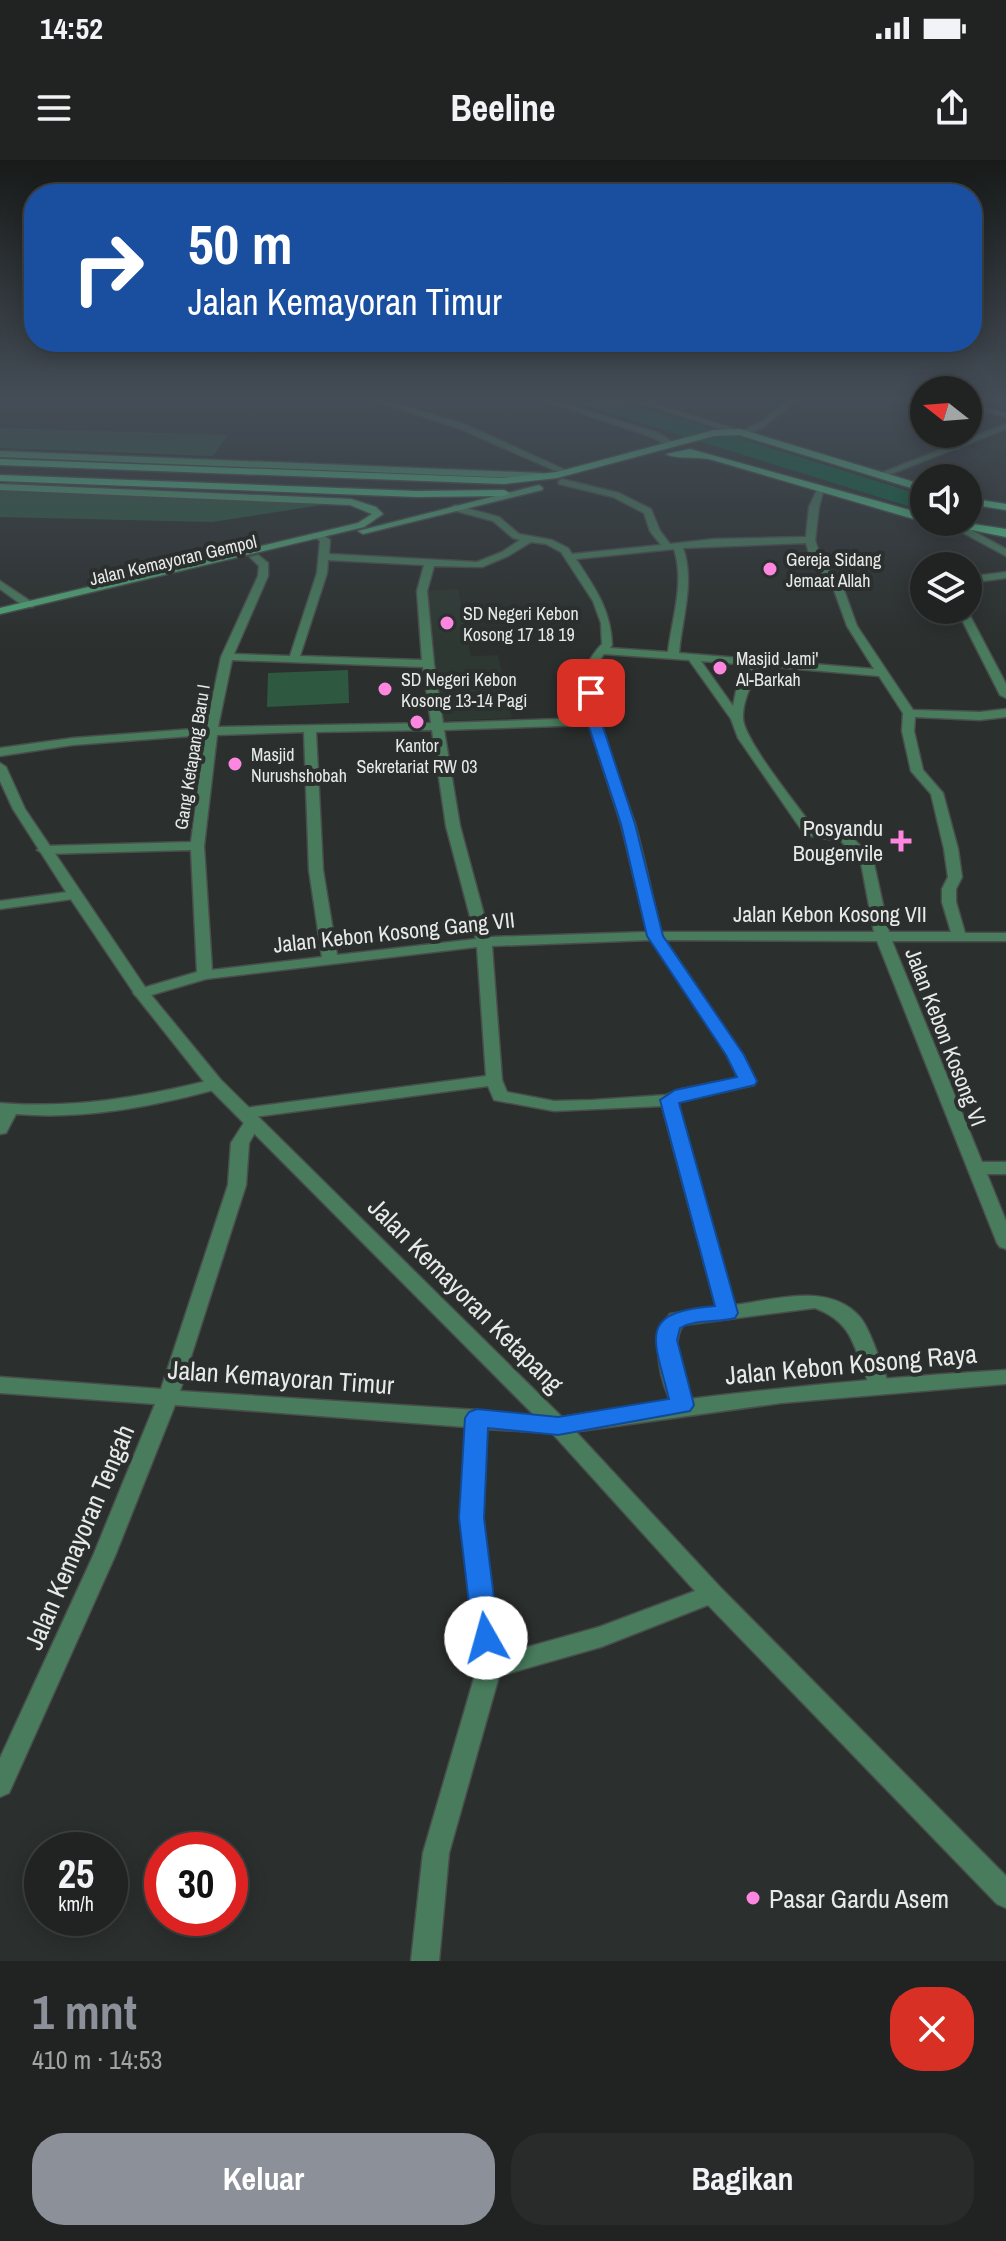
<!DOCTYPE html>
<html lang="id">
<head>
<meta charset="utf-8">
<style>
  :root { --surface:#202322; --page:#282b2a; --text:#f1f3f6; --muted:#a2a4a5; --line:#3d4040; --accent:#8c9099 }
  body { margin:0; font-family:"Archivo Narrow",sans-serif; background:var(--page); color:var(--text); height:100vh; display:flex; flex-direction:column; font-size:30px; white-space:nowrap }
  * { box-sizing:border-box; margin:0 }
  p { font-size:26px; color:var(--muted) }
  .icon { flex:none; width:44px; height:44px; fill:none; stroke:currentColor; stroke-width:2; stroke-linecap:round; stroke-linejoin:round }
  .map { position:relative; height:1801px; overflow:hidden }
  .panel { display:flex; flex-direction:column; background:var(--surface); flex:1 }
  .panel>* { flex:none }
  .guide { position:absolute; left:24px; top:24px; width:958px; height:168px; border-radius:32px; box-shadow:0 4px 20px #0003,0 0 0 2px var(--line); background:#1a4fa0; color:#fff; overflow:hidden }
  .needle { width:52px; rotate:287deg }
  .fabs { position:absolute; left:910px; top:216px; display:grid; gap:16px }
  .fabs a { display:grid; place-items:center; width:72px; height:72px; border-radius:50%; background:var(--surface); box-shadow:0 4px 20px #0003,0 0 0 2px var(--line); font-size:40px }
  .speed { position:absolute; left:24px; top:1672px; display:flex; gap:16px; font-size:40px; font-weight:700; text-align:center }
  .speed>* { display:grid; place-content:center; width:104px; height:104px; border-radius:50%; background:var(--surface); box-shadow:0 4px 20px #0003,0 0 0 2px var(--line); line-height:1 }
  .speed small { font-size:20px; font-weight:400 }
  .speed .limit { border:12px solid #d22; background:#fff; color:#111 }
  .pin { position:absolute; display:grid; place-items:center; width:68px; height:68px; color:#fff; margin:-34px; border-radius:16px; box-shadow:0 4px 12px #0006 }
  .me { position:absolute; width:88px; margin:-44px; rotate:353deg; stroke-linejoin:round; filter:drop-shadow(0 0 6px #0008) }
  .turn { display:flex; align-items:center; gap:28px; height:168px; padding:0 32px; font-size:36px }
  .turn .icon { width:104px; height:104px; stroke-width:2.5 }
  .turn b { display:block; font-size:56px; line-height:68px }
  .round { display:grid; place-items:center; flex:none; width:84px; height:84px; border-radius:32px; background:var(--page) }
  .head { display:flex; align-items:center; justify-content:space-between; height:136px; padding:0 32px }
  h1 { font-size:48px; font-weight:700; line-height:60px; color:var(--accent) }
  .action { display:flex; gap:16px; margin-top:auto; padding:16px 32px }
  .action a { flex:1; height:92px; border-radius:32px; background:var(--accent); color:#fff; font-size:32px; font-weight:700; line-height:92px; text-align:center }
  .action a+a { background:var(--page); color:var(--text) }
  .status { display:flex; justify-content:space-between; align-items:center; height:56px; padding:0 40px; background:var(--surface); direction:ltr }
  .status svg { height:22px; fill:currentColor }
  header { display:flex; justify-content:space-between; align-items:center; height:104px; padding:0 32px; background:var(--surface); font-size:36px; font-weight:700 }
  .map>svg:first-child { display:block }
</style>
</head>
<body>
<div class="status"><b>14:52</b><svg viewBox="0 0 49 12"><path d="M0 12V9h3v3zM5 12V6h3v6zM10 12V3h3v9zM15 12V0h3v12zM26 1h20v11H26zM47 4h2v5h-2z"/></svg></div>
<header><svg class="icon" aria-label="menu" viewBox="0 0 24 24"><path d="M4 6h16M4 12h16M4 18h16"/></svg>Beeline<svg class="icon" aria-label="share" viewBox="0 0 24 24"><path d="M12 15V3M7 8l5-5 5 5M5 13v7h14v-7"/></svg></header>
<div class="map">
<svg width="1006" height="1801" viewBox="0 0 1006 1801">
  <rect width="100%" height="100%" fill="#2b2f2d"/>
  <path fill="#2e3832" d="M458 429 471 496 498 495 512 558 443 561 424 431Z"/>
  <path fill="#2e5940" d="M0 268 228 275 213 296 0 288Z
    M0 331 328 344 212 362 0 357Z
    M348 510 349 543 267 547 268 513Z"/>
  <path fill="#04663c" d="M560 238H613L924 336V351Z"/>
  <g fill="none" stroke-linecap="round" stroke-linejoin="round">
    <defs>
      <path id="minor" d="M367 238H378L464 264 572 313 565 315 458 268Z
        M791 238H800L762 268 741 276V272L762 261Z
        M916 238H924V241L917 240Z
        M968 243 1006 253V257L968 247Z
        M1006 264V269L883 317 876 315Z
        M562 319 619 333 651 349 660 371 670 384 714 379 806 377 809 347 818 328H824L819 347 815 380 819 393 844 430 857 466 913 550 980 552 1006 549V557L980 560 915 557 914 571 923 610 943 633 958 689 962 717 956 729V742L965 773H1006V781H892L982 1002H1006V1014H987L1006 1061V1089L1000 1087 997 1083 877 781 665 780 743 895 756 921 754 925 678 942 734 1145C774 1140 828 1122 859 1156 870 1167 882 1208 889 1224L886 1229 879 1231 872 1229C853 1194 858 1164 815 1148L683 1165C668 1188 686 1221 692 1245L689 1250 682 1253 675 1250C660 1223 649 1180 670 1154L716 1147 662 946 554 951 494 940 488 926 254 957 261 962 249 983 246 1025 180 1231 477 1250 565 1260 720 1427 1006 1716V1748L997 1744 708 1445 601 1487 499 1516 449 1693 439 1801H411L423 1693 477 1508 461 1358 466 1267 175 1245 115 1396 9 1633 0 1637V1598L93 1396 155 1244 0 1233V1217L161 1229 228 1025 231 983 247 958 251 957H238L236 953 238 949 486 916 477 787 206 819 141 838 136 836 133 833 136 830 197 812 191 690 44 694 37 690 44 686 191 682 205 575 73 585 0 596V588L73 578 206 568 221 497 258 416 259 406 250 397 258 395 268 403V416L234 494 290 496 317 413 320 381 314 376 316 374H322L330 380 329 394 477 402 502 392 520 380 513 378 493 361 452 350 450 348 455 345 499 357 519 374 552 380 568 388 572 394 661 385 650 371 644 353 613 337 559 324 558 322ZM531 382 546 384 561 392 593 441 601 463 602 484C577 510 585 525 588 558L443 563 434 504 427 431 434 406 482 407 508 396ZM806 383 809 393 834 430 847 466 874 509 679 493C682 458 695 422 683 388ZM674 389C685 423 672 458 668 492L610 488 612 485C611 450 595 428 576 399ZM328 400 424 405 417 431 422 500 300 496 327 413ZM604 494 689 500 731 559 738 578 805 675 841 681 861 703 874 772H661C652 736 645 700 635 664 624 629 577 524 604 494ZM232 500 423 507 431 563 218 567ZM701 501 750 505 736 531 733 546ZM761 506 879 516 903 553 902 571 911 611 931 634 944 689 948 717 942 729V742L951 772H889L873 699 850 675 814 669C799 647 745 582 743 559 742 540 753 521 761 506ZM589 565 621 664 647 772 490 777 460 666 444 570ZM432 570 446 666 476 779 337 795 323 710 316 572ZM304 572 309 710 322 797 212 810 204 686 217 575ZM651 780 727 895 738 918 682 929 666 935 593 940 554 941 507 932 502 920 492 786ZM487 1269 552 1273 695 1431 599 1467 499 1495 483 1358Z
        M1006 412V418L968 423V417Z
        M0 421 33 443V447H25L0 429Z
        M957 450H967L1006 524V538L1000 535Z
        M75 731 82 735 80 738 0 749V741Z
        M215 919 223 924 221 928C155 946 85 960 16 954L6 973 0 974V943C73 949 144 937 215 919Z"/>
      <path id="tertiary" d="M536 238H547L658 273 677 285 670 287 652 277Z
        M625 238H636L744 272 737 274Z
        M956 365H962L1006 389V396L956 369Z
        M0 603 6 607 25 649 147 830 221 920 562 1257C709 1234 857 1219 1006 1210V1224L781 1243 558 1274 551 1272 209 928 136 836 68 735 13 649 0 621Z"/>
      <path id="secondary" d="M0 291 542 313 546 316 542 319 0 297Z
        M0 324 351 339 376 347 383 354 364 367 0 454V448L358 363 372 354 350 345 0 330Z
        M539 325 543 328 542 330 363 374 358 371Z"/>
      <path id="primary" d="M740 269 924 325V332L739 275 714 276 557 318 504 324 0 305V299L504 318 557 312 714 270Z
        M690 289 924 354V362L709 299C697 297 673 299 666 294Z
        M0 315 417 331 504 330 510 333 504 336 417 337 0 321Z
        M968 338 1006 344V350L968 344Z
        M932 362H960L1006 369V377Z"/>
    </defs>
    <use href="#minor" stroke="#494d4b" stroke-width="3"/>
    <use href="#tertiary" stroke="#494d4b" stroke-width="3"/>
    <use href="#secondary" stroke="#494d4b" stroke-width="3"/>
    <use href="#primary" stroke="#494d4b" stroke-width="3"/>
    <use href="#minor" fill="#487c5d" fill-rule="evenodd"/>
    <use href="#tertiary" fill="#487c5d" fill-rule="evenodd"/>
    <use href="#secondary" fill="#50a776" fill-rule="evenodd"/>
    <use href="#primary" fill="#53c98a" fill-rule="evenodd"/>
  </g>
  <linearGradient id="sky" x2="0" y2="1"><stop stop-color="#181a19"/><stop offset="0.49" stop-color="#444d57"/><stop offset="1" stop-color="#444d57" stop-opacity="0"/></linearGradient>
  <rect width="1006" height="490" fill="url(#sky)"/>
  <path fill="#1a73e8" stroke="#114b97" stroke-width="2" d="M591 529 597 533 601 561 635 664 663 776 744 895 757 921 755 925 679 943 738 1153 735 1158C717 1163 696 1159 680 1168L677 1180 694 1245 690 1251 558 1275 488 1268 484 1358 499 1478 495 1486 486 1489 477 1486 473 1478 459 1358 465 1258 469 1252 477 1249 558 1257 669 1239C654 1178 636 1152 715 1146L660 940 675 930 737 917 726 895 647 776 621 664 587 561 584 533Z"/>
  <g fill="#fd86e1" stroke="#2b2f2d" stroke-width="3">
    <circle cx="770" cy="409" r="8"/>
    <circle cx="447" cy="463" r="8"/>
    <circle cx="720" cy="508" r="8"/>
    <circle cx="385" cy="529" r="8"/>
    <circle cx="417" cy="562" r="8"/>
    <circle cx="235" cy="604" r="8"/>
    <path d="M897 669h8v8h8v8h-8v8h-8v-8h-8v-8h8z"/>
    <circle cx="753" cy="1738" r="8"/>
  </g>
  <g text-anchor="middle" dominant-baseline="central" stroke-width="8" stroke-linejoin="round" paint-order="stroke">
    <g font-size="18" fill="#e7eae8" stroke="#2b2f2d" text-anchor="start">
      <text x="786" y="399">Gereja Sidang<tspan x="786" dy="21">Jemaat Allah</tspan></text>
      <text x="463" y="453">SD Negeri Kebon<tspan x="463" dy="21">Kosong 17 18 19</tspan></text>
      <text x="736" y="498">Masjid Jami'<tspan x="736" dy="21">Al-Barkah</tspan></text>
      <text x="401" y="519">SD Negeri Kebon<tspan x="401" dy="21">Kosong 13-14 Pagi</tspan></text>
      <text x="417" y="585" text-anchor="middle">Kantor<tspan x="417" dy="21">Sekretariat RW 03</tspan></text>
      <text x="251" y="594">Masjid<tspan x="251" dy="21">Nurushshobah</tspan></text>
    </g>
    <g font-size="18" fill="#e7eae8" stroke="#2b2f2d">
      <text transform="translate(173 400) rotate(-13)">Jalan Kemayoran Gempol</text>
      <text transform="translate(192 597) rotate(-81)">Gang Ketapang Baru I</text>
    </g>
    <g font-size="22" fill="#e7eae8" stroke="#2b2f2d" text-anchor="end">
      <text x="883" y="668">Posyandu<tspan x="883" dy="25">Bougenvile</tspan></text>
    </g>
    <g font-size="22" fill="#e7eae8" stroke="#2b2f2d">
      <text x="830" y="754">Jalan Kebon Kosong VII</text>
      <text transform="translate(394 772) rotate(-6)">Jalan Kebon Kosong Gang VII</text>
      <text transform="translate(946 877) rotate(69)">Jalan Kebon Kosong VI</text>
    </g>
    <g font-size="26" fill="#e7eae8" stroke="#2b2f2d">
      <text transform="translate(466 1135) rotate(45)">Jalan Kemayoran Ketapang</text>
      <text transform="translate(851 1204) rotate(-5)">Jalan Kebon Kosong Raya</text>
      <text transform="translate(281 1217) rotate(4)">Jalan Kemayoran Timur</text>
      <text transform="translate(79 1377) rotate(-67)">Jalan Kemayoran Tengah</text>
    </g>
    <g font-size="26" fill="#e7eae8" stroke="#2b2f2d" text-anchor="start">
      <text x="769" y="1738">Pasar Gardu Asem</text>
    </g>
  </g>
</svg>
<div class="fabs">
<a><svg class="needle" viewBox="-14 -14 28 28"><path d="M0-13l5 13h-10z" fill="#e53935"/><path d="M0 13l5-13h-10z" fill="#a2a4a5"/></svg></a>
<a><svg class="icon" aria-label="sound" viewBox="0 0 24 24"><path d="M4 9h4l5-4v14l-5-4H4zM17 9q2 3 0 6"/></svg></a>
<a><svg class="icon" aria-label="layers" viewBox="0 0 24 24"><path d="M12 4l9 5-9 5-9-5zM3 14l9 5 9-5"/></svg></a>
</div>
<div class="speed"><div>25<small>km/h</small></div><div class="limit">30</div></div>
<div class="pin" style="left:591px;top:533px;background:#d93025"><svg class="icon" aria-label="arrive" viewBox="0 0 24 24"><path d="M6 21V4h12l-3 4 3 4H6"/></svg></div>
<svg class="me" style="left:486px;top:1478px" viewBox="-20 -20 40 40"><circle r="19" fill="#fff"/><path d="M0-13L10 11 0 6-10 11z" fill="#1a73e8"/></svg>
<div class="guide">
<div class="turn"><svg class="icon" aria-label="right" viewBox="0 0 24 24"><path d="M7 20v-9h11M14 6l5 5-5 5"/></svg><div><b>50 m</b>Jalan Kemayoran Timur</div></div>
</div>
</div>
<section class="panel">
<div class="head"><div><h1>1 mnt</h1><p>410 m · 14:53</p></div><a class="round" style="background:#d93025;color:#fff"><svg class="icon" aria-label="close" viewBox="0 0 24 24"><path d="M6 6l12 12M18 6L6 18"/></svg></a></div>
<div class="action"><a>Keluar</a><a>Bagikan</a></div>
</section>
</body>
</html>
